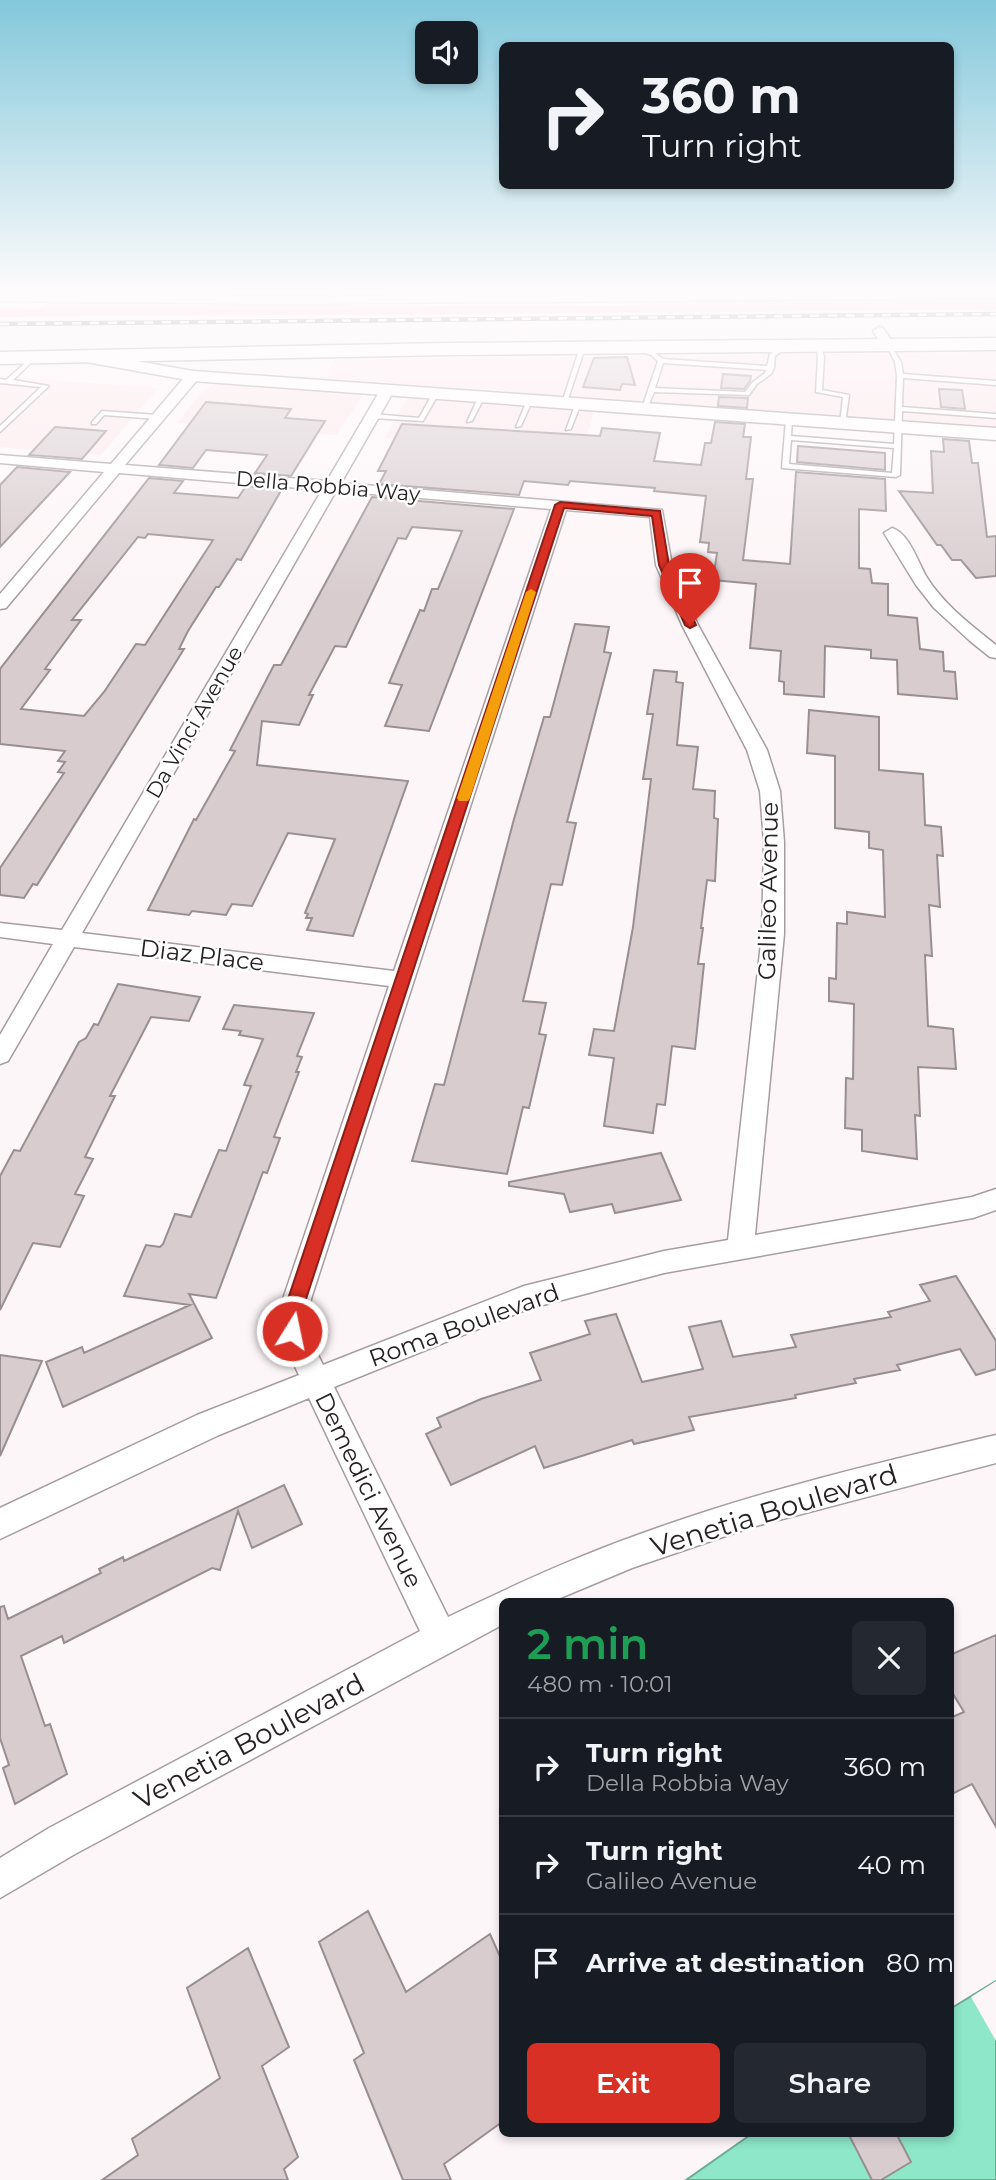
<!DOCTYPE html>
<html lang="en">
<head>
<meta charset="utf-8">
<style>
  :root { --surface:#171b24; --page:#242831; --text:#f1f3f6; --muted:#9ea1a6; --line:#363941; --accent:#d93025 }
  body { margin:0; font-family:Montserrat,sans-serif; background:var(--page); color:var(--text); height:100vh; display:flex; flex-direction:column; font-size:26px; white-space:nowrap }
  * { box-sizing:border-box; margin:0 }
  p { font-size:23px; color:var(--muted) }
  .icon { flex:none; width:38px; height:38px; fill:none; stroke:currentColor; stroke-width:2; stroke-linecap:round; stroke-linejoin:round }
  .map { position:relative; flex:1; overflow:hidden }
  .panel { position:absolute; left:499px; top:1598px; width:455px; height:539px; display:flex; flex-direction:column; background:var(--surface); border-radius:10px; box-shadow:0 4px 10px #0003 }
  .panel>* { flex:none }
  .banner { position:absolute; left:499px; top:42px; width:455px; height:147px; border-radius:10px; box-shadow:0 4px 10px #0003; background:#171b24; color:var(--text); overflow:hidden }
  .buttons { position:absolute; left:415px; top:21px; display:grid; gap:14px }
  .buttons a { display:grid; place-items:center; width:63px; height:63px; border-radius:10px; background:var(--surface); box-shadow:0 4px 10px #0003; font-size:35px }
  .pin { position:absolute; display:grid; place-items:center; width:60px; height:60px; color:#fff; margin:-72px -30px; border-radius:50% 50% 50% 0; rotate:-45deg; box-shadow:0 0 7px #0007 }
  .pin .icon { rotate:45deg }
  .me { position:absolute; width:77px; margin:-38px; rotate:10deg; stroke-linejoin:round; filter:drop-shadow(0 0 5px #0008) }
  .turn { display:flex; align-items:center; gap:24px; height:147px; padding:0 28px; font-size:32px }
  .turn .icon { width:91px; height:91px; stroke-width:2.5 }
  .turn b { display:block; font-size:49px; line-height:60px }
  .round { display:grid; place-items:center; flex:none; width:74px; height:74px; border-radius:10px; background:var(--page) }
  .overview { display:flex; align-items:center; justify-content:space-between; height:119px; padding:0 28px }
  h1 { font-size:42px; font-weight:600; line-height:52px; color:#1e9e55 }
  .cta { display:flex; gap:14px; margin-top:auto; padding:14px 28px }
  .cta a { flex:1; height:80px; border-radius:10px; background:var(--accent); color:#fff; font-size:28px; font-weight:600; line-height:80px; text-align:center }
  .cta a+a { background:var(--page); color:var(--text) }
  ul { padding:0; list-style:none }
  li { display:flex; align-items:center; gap:21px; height:98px; padding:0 28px; border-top:2px solid var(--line) }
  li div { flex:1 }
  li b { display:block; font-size:26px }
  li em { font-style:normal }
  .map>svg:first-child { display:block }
</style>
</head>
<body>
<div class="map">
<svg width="996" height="2180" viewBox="0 0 996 2180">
  <rect width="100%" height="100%" fill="#fdf6f8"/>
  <path fill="#fde8ed" d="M996 352V428L326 378 334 360Z
    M0 376 158 388 101 455 0 447Z
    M218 382 365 392 336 435 177 423 203 391Z
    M409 394 596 408 580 454 385 438Z"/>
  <path fill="#f1b3c3" d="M996 298V310L0 317V307L37 309 52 301 428 306 750 304Z"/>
  <path fill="#8de7c8" stroke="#6eac96" stroke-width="2" d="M996 1981V2180H686L753 2133H950V2009Z"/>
  <path fill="#fdf6f8" d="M996 1981V2041L971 1997Z"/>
  <path fill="#d8cccf" stroke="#998e91" stroke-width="2" fill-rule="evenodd" d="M627 357 635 385 622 384 620 390 583 387 594 358Z
    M723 374 751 376 750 381 744 389 721 388Z
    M939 389 962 390 965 409 941 407Z
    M719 397 748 398 747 408 718 406Z
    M206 402 291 409 285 418 325 421 291 476 255 473 267 455 206 450 193 468 159 465Z
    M715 422 745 424 743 437H751L746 479H753L743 560 790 564 796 472 885 479 886 511 859 509V568L870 569 872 583 888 584V615L917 618 920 649 943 652 944 671 955 672 957 699 898 694 897 660 871 658V650L825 646 824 697 784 694V682L779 681 781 651 750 648 756 584 713 580 717 553 708 552 709 543 700 542 706 496 654 491 655 488 570 481 568 485 524 481 519 495 379 484 386 471H378L402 424 600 436 602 428 660 433 654 461 701 465 705 443H711Z
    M55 427 106 431 82 459 29 455Z
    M943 439 969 441 972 463H978L987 537 996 536V576L976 578 961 560H952L941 545H937L899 491 933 493 931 451 944 452Z
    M798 446 885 453V470L797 462Z
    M17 467 70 472 0 547V485Z
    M149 478 183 481 174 493 238 498 246 486 282 489 241 560 237 559 219 587H216L188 631 179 649H184L37 885 33 884 24 898 0 895V868L64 773 58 772 65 762 58 761 65 751 0 744V669ZM148 534 213 540 145 645 136 644 104 692 84 716 21 709 50 670 45 669 81 620H72L138 537 145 538Z
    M372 497 514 509 429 731 385 726 402 685 389 683 420 610 424 611 432 589H438L462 531 412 527 406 539 398 538 346 647 335 646 309 695H313L299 725 262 721 257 765 408 781 353 936 307 930 312 918H306L308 914 305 913 335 839 288 833 252 906 232 904 226 915 192 911 189 915 148 910 194 819 196 820 235 751 230 750 274 665H281Z
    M575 624 609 627 604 652 611 653 567 822 576 823 562 885 551 884 523 1001 546 1003 539 1034 546 1035 529 1108 523 1107 507 1174 412 1161 435 1084 444 1085 514 819 544 717H550Z
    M654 670 677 672 676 682 683 683 677 745 698 747 693 789 715 791 714 818 718 819 715 881 707 880 701 928H703L698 964H704L695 1049 672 1046 665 1105 657 1104 653 1133 604 1126 614 1058 589 1055 594 1029 614 1031 633 927 651 779H643L653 714H647Z
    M809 710 879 717V770L923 774 925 825 941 827 943 856 937 855 940 907 929 905 932 956 925 955 928 1026 953 1029 956 1069 918 1067 920 1116 915 1115 917 1159 862 1151V1130L845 1128 846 1078 853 1079 854 1004 829 1001V978L836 979 837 923 847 924V912L885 917 883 850 869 848V832L835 828V756L807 753Z
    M118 984 200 997 189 1021 151 1017 110 1096H115L85 1157 93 1159 75 1194 84 1196 60 1247 33 1243 0 1310V1176L14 1150 20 1151 79 1042 86 1038 94 1024 98 1025Z
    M234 1005 314 1013 297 1056 302 1057 296 1072H299L274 1137 280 1138 267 1173 263 1172 216 1298 189 1294 212 1338 63 1407 46 1362 82 1347 84 1353 190 1305 124 1296 146 1245 160 1247 163 1244 175 1214 191 1217 219 1150 226 1151 251 1086 244 1085 263 1039 239 1035 241 1031 223 1029Z
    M661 1153 681 1200 615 1213 612 1204 570 1212 564 1194 509 1186V1182Z
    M956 1276 996 1341V1369L976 1375 960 1349 897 1365 900 1370 854 1379 856 1383 795 1395 796 1398 689 1417 694 1430 634 1444 632 1440 544 1468 535 1446 451 1485 426 1434 441 1427 437 1418 481 1399 541 1380 530 1353 590 1334 585 1321 616 1314 642 1382 703 1369 689 1327 721 1321 733 1357 796 1347 791 1335 891 1317 888 1312 930 1301 920 1285Z
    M0 1355 42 1361 0 1456Z
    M284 1485 302 1524 252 1548 238 1511 220 1570 212 1568 64 1643 62 1636 21 1656 45 1726 50 1724 67 1774 15 1804 3 1768 9 1765 0 1738V1607L4 1606 8 1619 101 1573 99 1569 123 1557 124 1561Z
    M996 1635V1827L972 1784 950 1795V1718L964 1712 950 1689V1655Z
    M368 1911 406 1992 490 1934 502 1961V2122L444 2164 451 2180H403L354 2060 364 2053 319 1942Z
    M248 1948 289 2047 262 2066 298 2157 284 2169 288 2180H102L138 2155 132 2139 220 2078 187 1988Z
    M848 2133H896L911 2162 881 2180H872Z"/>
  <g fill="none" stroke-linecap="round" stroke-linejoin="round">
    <defs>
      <path id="service" d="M332 290H338L335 300 332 302 329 300Z
        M886 344H890L901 362 903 374 996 381V385L903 378 902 407 996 414V418L902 411 900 475 896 477 782 468 786 419 789 417 792 419 791 436 894 444 897 376 895 362ZM791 440 894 448 892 473 789 464Z
        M784 345 789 346 775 356 774 368 771 374 757 384 749 395 654 392 647 409 642 408 658 361 651 355 634 349V347L655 353 663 359 767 366 770 354ZM663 363 766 370 765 373 753 382 745 392 655 388Z
        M816 345 821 346 824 357 822 390 849 395 845 424 840 423 843 397 816 392 818 357Z
        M580 347 585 348 567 402 562 403Z
        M33 356 35 359 13 380 49 386 0 432V426L41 387 0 383V379L6 380Z
        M436 391 439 393 423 421 373 418 370 416 373 414 419 418 433 393Z
        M482 394 485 396 472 421 467 422 479 396Z
        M528 398 533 399 521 426 516 427Z
        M576 402 581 403 571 429 566 430Z
        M102 411 157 415 160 417 157 419 104 415 96 424H92V422Z"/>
      <path id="minor" d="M996 292V298L289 304 0 301V293L289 296Z
        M879 327 883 328 894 345 892 348H884L873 331Z
        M193 372 198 373V379L125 465 327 481 381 389 388 385 395 389 341 483 662 510 672 565 698 625 767 750 780 791 784 842V934L755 1235 972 1197 996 1189V1210L973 1218 664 1273 528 1309 334 1387 448 1617C508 1588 568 1560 632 1537 750 1493 873 1464 996 1435V1463L752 1527 632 1568 553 1601H502V1625L75 1854 0 1898V1858L49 1828 420 1631 309 1398 219 1435 0 1539V1508L197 1415 299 1375 278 1331 283 1299 389 986 74 947 8 1061 0 1064V1035L53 944 0 937V923L62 930 322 490 119 473 6 608 0 609V594L104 472 0 463V455L111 464 188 373ZM336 491 551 509 394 971 82 933ZM566 510 650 517 656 565 682 625 747 750 760 791 764 842 762 934 728 1240 664 1251 524 1286 323 1365 306 1331 311 1299Z
        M892 528C909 533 918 562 926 576 943 604 971 625 996 645V658L990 657 970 641 934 608 916 585 884 533Z"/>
      <path id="secondary" d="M81 351 193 371 996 428V440L193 381 75 360 72 356 75 352Z"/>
      <path id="trunk" d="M996 338V350L446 355 0 364V352L446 343Z"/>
    </defs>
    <use href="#service" stroke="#a79c9f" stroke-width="3"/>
    <use href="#minor" stroke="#a79c9f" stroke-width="3"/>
    <use href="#secondary" stroke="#a79c9f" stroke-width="3"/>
    <use href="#trunk" stroke="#a79c9f" stroke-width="3"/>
    <use href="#service" fill="#fff" fill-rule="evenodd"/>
    <use href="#minor" fill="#fff" fill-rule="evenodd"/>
    <use href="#secondary" fill="#fff" fill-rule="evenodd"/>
    <use href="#trunk" fill="#fff" fill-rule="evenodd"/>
    <defs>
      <path id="rail" d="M0 324 996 314"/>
    </defs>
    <use href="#rail" stroke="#565153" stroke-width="4.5"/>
    <use href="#rail" stroke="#fff" stroke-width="2.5" stroke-dasharray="9" stroke-linecap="butt"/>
  </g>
  <linearGradient id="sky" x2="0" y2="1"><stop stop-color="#83c8db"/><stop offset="0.49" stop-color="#fefbfc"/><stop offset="1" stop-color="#fefbfc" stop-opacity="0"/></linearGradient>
  <rect width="996" height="595" fill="url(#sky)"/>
  <path fill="#d93025" stroke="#8d1f18" stroke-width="2" d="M560 502 660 511 669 565 696 625 690 628 685 625 659 565 652 516 564 508 306 1299 298 1337 292 1339 285 1337 282 1331 288 1299 555 505Z"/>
  <path fill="#f59e0b" d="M531 589 536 592 470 798 468 801H459L457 798 526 592Z"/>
  <g text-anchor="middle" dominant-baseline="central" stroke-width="5" stroke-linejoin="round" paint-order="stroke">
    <g font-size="21" fill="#262223" stroke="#fff">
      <text transform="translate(328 486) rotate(5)">Della Robbia Way</text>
      <text transform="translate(194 722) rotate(-60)">Da Vinci Avenue</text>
    </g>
    <g font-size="24" fill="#262223" stroke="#fff">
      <text transform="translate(768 891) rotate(-89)">Galileo Avenue</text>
      <text transform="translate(202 955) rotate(7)">Diaz Place</text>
      <text transform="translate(464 1325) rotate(-20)">Roma Boulevard</text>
      <text transform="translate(369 1490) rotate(64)">Demedici Avenue</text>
    </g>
    <g font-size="28" fill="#262223" stroke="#fff">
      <text transform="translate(774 1510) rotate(-17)">Venetia Boulevard</text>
      <text transform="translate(249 1741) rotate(-28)">Venetia Boulevard</text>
    </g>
  </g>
</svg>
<div class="buttons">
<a><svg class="icon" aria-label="sound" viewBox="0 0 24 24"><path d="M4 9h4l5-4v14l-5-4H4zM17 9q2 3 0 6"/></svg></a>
</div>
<div class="pin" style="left:690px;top:625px;background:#d93025"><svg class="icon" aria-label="arrive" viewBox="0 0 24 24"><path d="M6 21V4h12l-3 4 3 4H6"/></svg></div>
<svg class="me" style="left:292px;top:1331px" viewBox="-20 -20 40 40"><circle r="17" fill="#d93025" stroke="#fff" stroke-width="3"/><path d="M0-11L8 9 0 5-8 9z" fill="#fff"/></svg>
<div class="banner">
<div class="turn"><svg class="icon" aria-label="right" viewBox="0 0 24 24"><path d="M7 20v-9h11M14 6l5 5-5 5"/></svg><div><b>360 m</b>Turn right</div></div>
</div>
<section class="panel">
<div class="overview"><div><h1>2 min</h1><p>480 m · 10:01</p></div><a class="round"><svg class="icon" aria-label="close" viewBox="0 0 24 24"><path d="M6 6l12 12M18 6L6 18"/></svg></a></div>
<ul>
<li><svg class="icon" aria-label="right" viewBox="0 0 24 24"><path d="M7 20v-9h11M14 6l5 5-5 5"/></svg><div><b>Turn right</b><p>Della Robbia Way</p></div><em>360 m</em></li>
<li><svg class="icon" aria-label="right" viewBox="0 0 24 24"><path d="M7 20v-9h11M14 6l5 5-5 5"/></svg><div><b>Turn right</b><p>Galileo Avenue</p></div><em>40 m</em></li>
<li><svg class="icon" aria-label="arrive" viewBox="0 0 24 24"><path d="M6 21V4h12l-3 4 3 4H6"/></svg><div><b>Arrive at destination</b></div><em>80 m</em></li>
</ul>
<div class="cta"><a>Exit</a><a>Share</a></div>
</section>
</div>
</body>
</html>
